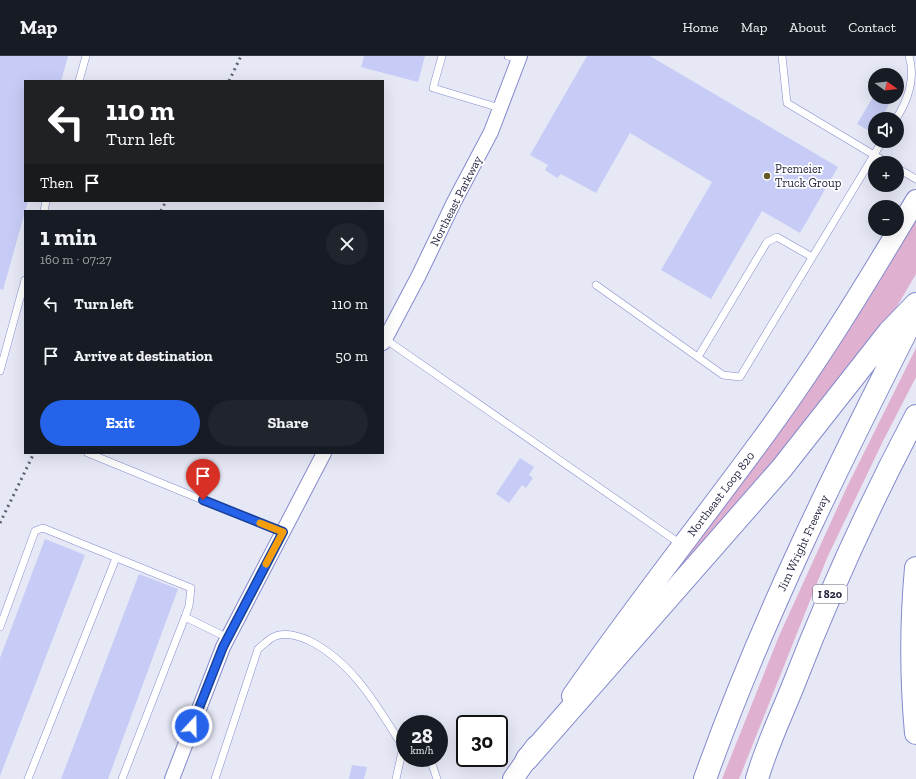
<!DOCTYPE html>
<html lang="en">
<head>
<meta charset="utf-8">
<style>
  :root { --surface:#171b24; --page:#20242c; --text:#f1f3f6; --muted:#9ea1a6; --line:#363941; --accent:#2563eb }
  body { margin:0; font-family:"Zilla Slab",serif; background:var(--page); color:var(--text); height:100vh; display:flex; flex-direction:column; font-size:15px; white-space:nowrap }
  * { box-sizing:border-box; margin:0 }
  p { font-size:13px; color:var(--muted) }
  .icon { flex:none; width:22px; height:22px; fill:none; stroke:currentColor; stroke-width:2; stroke-linecap:round; stroke-linejoin:round }
  .map { position:relative; flex:1; overflow:hidden }
  .sheet { position:absolute; left:24px; top:154px; width:360px; height:244px; display:flex; flex-direction:column; background:var(--surface); border-radius:0px; box-shadow:0 4px 16px #0002 }
  .sheet>* { flex:none }
  .banner { position:absolute; left:24px; top:24px; width:360px; height:122px; border-radius:0px; box-shadow:0 4px 16px #0002; background:#202124; color:#fff; overflow:hidden }
  .needle { width:26px; rotate:105deg }
  .fabs { position:absolute; left:868px; top:12px; display:grid; gap:8px }
  .fabs a { display:grid; place-items:center; width:36px; height:36px; border-radius:50%; background:var(--surface); box-shadow:0 4px 16px #0002; font-size:20px }
  .speed { position:absolute; left:396px; top:659px; display:flex; gap:8px; font-size:20px; font-weight:700; text-align:center }
  .speed>* { display:grid; place-content:center; width:52px; height:52px; border-radius:50%; background:var(--surface); box-shadow:0 4px 16px #0002; line-height:1 }
  .speed small { font-size:10px; font-weight:400 }
  .speed .limit { border:2px solid #111; border-radius:6px; background:#fff; color:#111 }
  .pin { position:absolute; display:grid; place-items:center; width:34px; height:34px; color:#fff; margin:-41px -17px; border-radius:50% 50% 50% 0; rotate:-45deg; box-shadow:0 0 4px #0007 }
  .pin .icon { rotate:45deg }
  .me { position:absolute; width:44px; margin:-22px; rotate:21deg; stroke-linejoin:round; filter:drop-shadow(0 0 3px #0008) }
  .turn { display:flex; align-items:center; gap:14px; height:84px; padding:0 16px; font-size:18px }
  .turn .icon { width:52px; height:52px; stroke-width:2.5 }
  .turn b { display:block; font-size:28px; line-height:34px }
  .then { display:flex; align-items:center; height:38px; padding:0 16px; background:#0003; gap:8px; font-size:15px }
  .round { display:grid; place-items:center; flex:none; width:42px; height:42px; border-radius:21px; background:var(--page) }
  .head { display:flex; align-items:center; justify-content:space-between; height:68px; padding:0 16px }
  h1 { font-size:24px; font-weight:700; line-height:30px }
  .action { display:flex; gap:8px; margin-top:auto; padding:8px 16px }
  .action a { flex:1; height:46px; border-radius:24px; background:var(--accent); color:#fff; font-size:16px; font-weight:700; line-height:46px; text-align:center }
  .action a+a { background:var(--page); color:var(--text) }
  ul { padding:0; list-style:none }
  li { display:flex; align-items:center; gap:12px; height:52px; padding:0 16px }
  li div { flex:1 }
  li b { display:block; font-size:15px }
  li em { font-style:normal }
  header { display:flex; align-items:center; gap:24px; box-sizing:border-box; height:56px; padding:0 20px; background:var(--surface); border-bottom:1px solid var(--line) }
  header strong { font-size:19px }
  nav { display:flex; gap:22px; margin-inline-start:auto; font-size:14px }
  .map>svg:first-child { display:block }
</style>
</head>
<body>
<header>
<strong>Map</strong>
<nav><a>Home</a><a>Map</a><a>About</a><a>Contact</a></nav>
</header>
<div class="map">
<svg width="916" height="723" viewBox="0 0 916 723">
  <rect width="100%" height="100%" fill="#e6e8f6"/>
  <path fill="#dfb0d0" d="M916 162V218L896 252 798 378 725 461 660 532Z
    M916 292V321L883 385 827 502 739 723H722L779 580 846 433Z"/>
  <path fill="#c6ccf5" d="M0 0H68L61 25H25V145H28L3 234 0 233Z
    M364 0H425L418 26 361 11Z
    M587 0H650L838 111 800 177 762 155 711 243 661 214 712 126 630 77 596 137 561 118 557 122 545 114 548 109 530 99Z
    M873 41H884L891 45 881 63H875V78L857 68Z
    M520 402 534 411 529 419 533 422 526 432 522 429 509 447 496 438Z
    M45 483 85 499 0 720V602Z
    M139 518 178 533 108 723H61Z
    M352 709 367 711 364 723H349Z"/>
  <g fill="none" stroke-linecap="round" stroke-linejoin="round">
    <defs>
      <path id="lane" d="M442 0 433 32 500 52
        M508 0 519 3
        M782 0 787 47 874 99 882 85
        M79 25 86 0
        M896 63C908 44 916 23 909 0
        M897 112 916 123
        M44 155 46 145
        M596 229 723 319 740 321 874 99 888 107
        M385 283 682 489
        M698 301 767 186 777 181 812 201
        M0 315 25 224
        M88 397 283 477
        M185 561 228 582
        M0 571 35 475 43 472 191 532 189 550 185 561 122 723
        M430 702 437 723
        M28 723 116 502
        M215 723 258 593C262 590 266 586 270 583 281 575 296 579 308 584 353 606 377 650 403 691H405
        M396 723 403 691"/>
      <path id="street" d="M383 287 419 219 454 146 491 76 520 0
        M172 723 223 591 324 397"/>
      <path id="secondary" d="M572 640C631 555 695 474 756 391 815 312 866 228 916 144
        M513 723 536 690"/>
      <path id="highway" d="M916 512C911 567 911 622 916 677
        M527 703 782 412 889 276 916 248
        M705 723C762 562 838 410 915 258
        M757 723C766 691 781 660 793 630 829 537 870 447 916 360"/>
    </defs>
    <use href="#lane" stroke="#848bcc" stroke-width="8"/>
    <use href="#street" stroke="#848bcc" stroke-width="16"/>
    <use href="#secondary" stroke="#848bcc" stroke-width="22"/>
    <use href="#highway" stroke="#848bcc" stroke-width="24"/>
    <use href="#lane" stroke="#fff" stroke-width="7"/>
    <use href="#street" stroke="#fff" stroke-width="14"/>
    <use href="#secondary" stroke="#fff" stroke-width="20"/>
    <use href="#highway" stroke="#fff" stroke-width="22"/>
    <path stroke="#5e6076" stroke-width="3" stroke-dasharray="2 4" stroke-linecap="butt" d="M229 25 241 0
      M161 155 166 145
      M0 467 34 397"/>
  </g>
  <g fill="none" stroke-linecap="round" stroke-linejoin="round">
    <defs>
      <path id="route" d="M192 670 223 591 283 476 203 444"/>
    </defs>
    <use href="#route" stroke="#184099" stroke-width="10"/>
    <use href="#route" stroke="#2563eb" stroke-width="7"/>
    <path stroke="#f59e0b" stroke-width="7" d="M260 467 283 476 266 508"/>
  </g>
  <circle fill="#645a27" stroke="#fff" stroke-width="1.5" cx="767" cy="120" r="4"/>
  <g text-anchor="middle" dominant-baseline="central" stroke-width="3.5" stroke-linejoin="round" paint-order="stroke">
    <rect fill="#fff" stroke="#626476" stroke-width="1" x="813" y="529" width="34" height="18" rx="3"/>
    <g font-size="11" font-weight="bold" fill="#1f213b">
      <text x="830" y="538">I 820</text>
    </g>
    <g font-size="12" fill="#1f213b" stroke="#fff" text-anchor="start">
      <text x="775" y="113">Premeier<tspan x="775" dy="14">Truck Group</tspan></text>
    </g>
    <g font-size="12" fill="#1f213b" stroke="#fff">
      <text transform="translate(456 145) rotate(-63)">Northeast Parkway</text>
      <text transform="translate(721 438) rotate(-53)">Northeast Loop 820</text>
      <text transform="translate(803 487) rotate(-65)">Jim Wright Freeway</text>
    </g>
  </g>
</svg>
<div class="fabs">
<a><svg class="needle" viewBox="-14 -14 28 28"><path d="M0-13l5 13h-10z" fill="#e53935"/><path d="M0 13l5-13h-10z" fill="#9ea1a6"/></svg></a>
<a><svg class="icon" aria-label="sound" viewBox="0 0 24 24"><path d="M4 9h4l5-4v14l-5-4H4zM17 9q2 3 0 6"/></svg></a>
<a>+</a>
<a>−</a>
</div>
<div class="speed"><div>28<small>km/h</small></div><div class="limit">30</div></div>
<div class="pin" style="left:203px;top:444px;background:#d93025"><svg class="icon" aria-label="arrive" viewBox="0 0 24 24"><path d="M6 21V4h12l-3 4 3 4H6"/></svg></div>
<svg class="me" style="left:192px;top:670px" viewBox="-20 -20 40 40"><circle r="17" fill="#2563eb" stroke="#fff" stroke-width="3"/><path d="M0-11L8 9 0 5-8 9z" fill="#fff"/></svg>
<div class="banner">
<div class="turn"><svg class="icon" aria-label="left" viewBox="0 0 24 24"><path d="M17 20v-9H6M10 6l-5 5 5 5"/></svg><div><b>110 m</b>Turn left</div></div>
<div class="then">Then<svg class="icon" aria-label="arrive" viewBox="0 0 24 24"><path d="M6 21V4h12l-3 4 3 4H6"/></svg></div>
</div>
<section class="sheet">
<div class="head"><div><h1>1 min</h1><p>160 m · 07:27</p></div><a class="round"><svg class="icon" aria-label="close" viewBox="0 0 24 24"><path d="M6 6l12 12M18 6L6 18"/></svg></a></div>
<ul>
<li><svg class="icon" aria-label="left" viewBox="0 0 24 24"><path d="M17 20v-9H6M10 6l-5 5 5 5"/></svg><div><b>Turn left</b></div><em>110 m</em></li>
<li><svg class="icon" aria-label="arrive" viewBox="0 0 24 24"><path d="M6 21V4h12l-3 4 3 4H6"/></svg><div><b>Arrive at destination</b></div><em>50 m</em></li>
</ul>
<div class="action"><a>Exit</a><a>Share</a></div>
</section>
</div>
</body>
</html>
